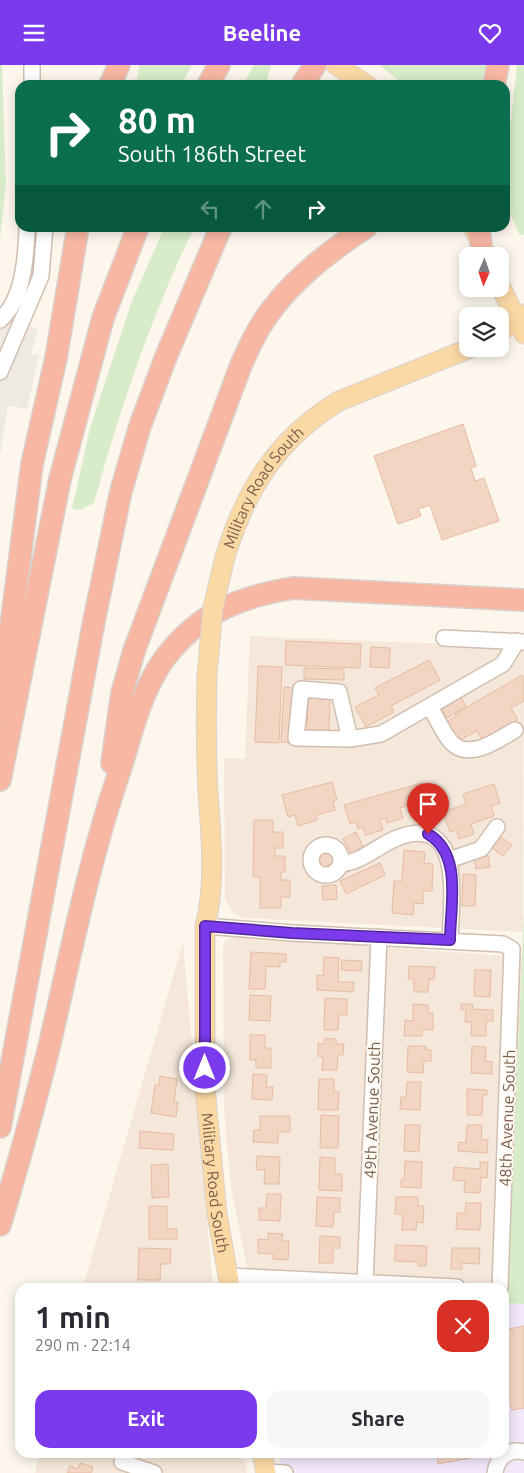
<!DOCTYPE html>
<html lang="en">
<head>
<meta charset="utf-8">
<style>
  :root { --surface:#fff; --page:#f7f7f7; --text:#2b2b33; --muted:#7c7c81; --accent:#7c3aed }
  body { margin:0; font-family:Ubuntu,sans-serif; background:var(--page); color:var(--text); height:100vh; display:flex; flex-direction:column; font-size:19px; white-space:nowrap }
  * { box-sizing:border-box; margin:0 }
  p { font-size:16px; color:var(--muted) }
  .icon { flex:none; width:28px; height:28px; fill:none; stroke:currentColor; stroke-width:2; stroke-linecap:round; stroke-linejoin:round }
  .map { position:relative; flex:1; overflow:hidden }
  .drawer { position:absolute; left:15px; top:1218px; width:494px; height:175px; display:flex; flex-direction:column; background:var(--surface); border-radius:15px; box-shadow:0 2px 12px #0003 }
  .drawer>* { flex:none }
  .hud { position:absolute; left:15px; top:15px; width:495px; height:152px; border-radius:15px; box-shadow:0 2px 12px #0003; background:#0b6e4f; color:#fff; overflow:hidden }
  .needle { width:32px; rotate:182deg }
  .buttons { position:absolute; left:459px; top:182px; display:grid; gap:10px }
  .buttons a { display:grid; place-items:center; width:50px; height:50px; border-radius:10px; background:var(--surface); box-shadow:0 2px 12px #0003; font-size:25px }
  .pin { position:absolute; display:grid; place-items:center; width:42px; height:42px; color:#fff; margin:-51px -21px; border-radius:50% 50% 50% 0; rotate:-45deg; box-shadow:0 0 5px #0007 }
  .pin .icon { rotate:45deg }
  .me { position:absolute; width:55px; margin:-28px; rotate:0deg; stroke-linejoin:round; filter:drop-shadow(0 0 4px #0008) }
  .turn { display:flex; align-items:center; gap:18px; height:105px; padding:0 20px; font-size:22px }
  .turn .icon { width:65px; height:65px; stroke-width:2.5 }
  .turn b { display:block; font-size:35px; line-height:42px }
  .lanes { display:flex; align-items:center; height:48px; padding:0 20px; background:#0003; justify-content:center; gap:25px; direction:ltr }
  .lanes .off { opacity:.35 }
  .round { display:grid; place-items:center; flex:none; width:52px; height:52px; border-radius:15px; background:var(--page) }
  .headline { display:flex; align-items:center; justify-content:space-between; height:85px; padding:0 20px }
  h1 { font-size:30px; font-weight:600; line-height:38px }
  .primary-button { display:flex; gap:10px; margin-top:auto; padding:10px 20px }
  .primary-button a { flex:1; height:58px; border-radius:15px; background:var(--accent); color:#fff; font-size:20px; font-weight:600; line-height:58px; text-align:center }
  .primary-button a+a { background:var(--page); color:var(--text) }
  header { display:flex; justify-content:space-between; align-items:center; height:65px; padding:0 20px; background:var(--accent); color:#fff; font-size:22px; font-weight:600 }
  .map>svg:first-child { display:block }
</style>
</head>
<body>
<header><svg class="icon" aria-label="menu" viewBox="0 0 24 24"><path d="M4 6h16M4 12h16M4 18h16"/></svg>Beeline<svg class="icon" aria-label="heart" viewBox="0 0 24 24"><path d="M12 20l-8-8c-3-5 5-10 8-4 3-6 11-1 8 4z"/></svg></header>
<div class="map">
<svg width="524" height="1408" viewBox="0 0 524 1408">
  <rect width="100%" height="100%" fill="#fdf6ec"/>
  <path fill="#f5e8da" d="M250 571 524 582 523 867 244 853 233 848 225 835 224 693 245 694Z
    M234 871 522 892 508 1220 265 1208 247 1203 231 1123 224 1045 223 882 225 877Z
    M183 877 213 1222H83Z
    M39 1388H243L247 1408H35Z"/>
  <path fill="#efe9e4" d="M0 251 38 264 31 289 39 290 27 344 8 341 0 390Z"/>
  <path fill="#f3e8fa" d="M504 1238 524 1239V1408H283L279 1388H504Z"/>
  <path fill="#d8ecc9" d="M0 0H2L6 120 0 174Z
    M139 0H192L181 20H136Z
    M254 0H271L266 20H243Z
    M379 0H486L481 20H405Z
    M517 0H524V170L519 169 505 136V69L511 55Z
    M164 163H194C151 251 120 344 94 438L81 445 72 444 90 363 132 236Z
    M524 844V1239L507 1238Z"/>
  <path fill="#f3d5c3" stroke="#e6bba3" d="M463 359 476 401 471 403 475 416 484 413 499 456 442 475 430 440 418 444 421 451 398 459 374 391Z
    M286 576 361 579 360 603 285 600Z
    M371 582 390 583 389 603 370 602Z
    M429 595 440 615 391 641 394 647 366 662 355 642 379 630 375 623Z
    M258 601 282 602 279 678 255 677Z
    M304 603 344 604V615L304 614Z
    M522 610 524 614V636L511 643 518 655 483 676 477 666 458 676 446 657 456 651 455 649Z
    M284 622 294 623 292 678 281 677Z
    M308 630 330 631 329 667 307 666Z
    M461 632 466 641 447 653 442 644Z
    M332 717 337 735 333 736 335 745 316 750 317 755 298 761 295 750 288 752 282 730Z
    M422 718 430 747 412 752 409 740 400 743 403 753 387 758 386 753 380 755 383 765 365 770 363 762 358 764 356 757 350 759 344 740Z
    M494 719 500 738 491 741 494 751 471 759 474 769 459 774 456 765 450 767 443 747 466 739 463 729Z
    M254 755H273V767H283V783H275V791H285V807H281V815H290V832H281V843H260V812H253Z
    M356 767 365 785 353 792 343 774Z
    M501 772 512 780 503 791 492 783Z
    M329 785 336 796 323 803 317 791Z
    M404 785 425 787 424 798 433 799 432 826H423V839L414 838 413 850 392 848 394 816H402Z
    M488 790 490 802 476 804 474 793Z
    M380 798 385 810 346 829 340 816Z
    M463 809 476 810 475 841H462Z
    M336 820 337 834 323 835 322 821Z
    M251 887 286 889V897H280V902L266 901 265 924H249Z
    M324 892 339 893 338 917H354L353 927 317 925V910L323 911Z
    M342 895 362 896 361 906 341 905Z
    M409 901 435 902 434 915 429 914 428 927H414V914H408Z
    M475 905H491L490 932 474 931Z
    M250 930 271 931 270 956 249 955Z
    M325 933 347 934V950H339L338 965H324Z
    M413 939 428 940V948H433V965L422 964V971H404L405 955 413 956Z
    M461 939H473L472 944 493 945V956H486V971H471L472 957H465L466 945H461Z
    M250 970H265V983H271V1003H256V995H250Z
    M325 973 336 974V979H344L343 990H338L337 1005H322L323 992 318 991V978L324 979Z
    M408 981H426L425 984 431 985V996H424L423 1008 407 1007Z
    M472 981 486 982 485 996 492 997V1009L471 1008Z
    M253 1009 267 1010 266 1022H273L272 1035 252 1034Z
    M160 1011 177 1014 174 1037H178L176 1052 151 1048 155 1020H159Z
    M319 1014H334V1027H339L338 1045H318Z
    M407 1017H421L420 1045 400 1044 401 1032H406Z
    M467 1024 487 1025V1030H483L482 1050H467Z
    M321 1050 339 1051 338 1083H320Z
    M260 1051H290V1067H278V1078L253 1077 254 1065H260Z
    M405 1060H420L419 1087 404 1086Z
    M467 1060H482L481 1074 488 1075 487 1088 458 1086 459 1077 466 1078Z
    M140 1066 174 1069 173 1085 139 1083Z
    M257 1091 280 1092 279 1119H264L265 1105H256Z
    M320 1092 335 1093V1109H342V1126L319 1125Z
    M405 1096 422 1097 421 1123 401 1122V1115H404Z
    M480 1097H488L487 1113 481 1112 480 1128 464 1127 465 1116 453 1115 454 1102 480 1104Z
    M168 1099 169 1132 152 1133 151 1100Z
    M267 1129H281L280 1156 259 1155V1143H266Z
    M317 1132 340 1133V1147H334L333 1162 316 1161Z
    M396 1132H418V1141H424L423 1158 417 1157 416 1165H402L403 1149H395Z
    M466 1138H481L480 1165 456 1164 457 1148H465Z
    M149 1141H167V1164H177V1174H149Z
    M268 1168 283 1169 282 1176H289L288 1195 273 1194V1189L258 1188V1174L268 1175Z
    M320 1171 340 1172V1183H333V1198H319Z
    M395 1180 427 1181 426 1201H418V1197L395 1196Z
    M139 1183 171 1184 170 1199H161L160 1215H138Z
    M452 1183H480L479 1199 462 1198V1204H451Z
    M524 1261V1343L512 1345 511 1340 504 1341V1265Z
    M436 1388H475L476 1392 438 1399Z
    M80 1398 93 1402 91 1408H67L70 1401 78 1404Z"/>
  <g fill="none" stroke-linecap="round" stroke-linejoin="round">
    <defs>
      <path id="minor" d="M32 20V0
        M0 255C24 234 26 191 27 162
        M0 307 41 211 45 162
        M444 573 524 577
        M430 642C437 653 444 671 453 679 471 695 500 674 515 665
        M350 674 339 627 301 624 296 673 350 674 381 669 503 599 517 576
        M311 795a15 15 0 1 1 30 0a15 15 0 1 1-30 0Z
        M449 795 481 784 497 762
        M341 799C362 797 377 781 397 773 465 747 451 837 450 875
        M205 861 293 868 503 879 512 884 500 1222
        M228 1211 457 1222
        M365 1218 379 872
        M122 1397 154 1408
        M266 1407 285 1408
        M495 1408C497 1393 508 1383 524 1387"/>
      <g id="major">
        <path d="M336 0 367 20"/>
        <path d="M474 164 487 191"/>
        <path d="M500 221 524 269"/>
        <path d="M500 267 524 249"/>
        <path id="s1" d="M225 492C246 424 277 374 339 336L468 284"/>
        <path id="s2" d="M207 610C206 649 206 689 208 728 211 769 216 821 205 861V1023L217 1149 230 1222"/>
        <path d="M262 1388 266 1408"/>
      </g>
      <path id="highway" d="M110 20 119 0
        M208 20 219 0
        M302 20 315 0
        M494 20 498 0
        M478 162 481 178
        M0 646 32 399 56 293 78 162
        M112 698 122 628 134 586 241 300C250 280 259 260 273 243 298 210 332 185 366 162
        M0 715 60 414 103 253 138 162
        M0 1062 94 556 121 426 140 361 167 289 221 162
        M0 1160C18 1100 35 1039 50 978 71 887 89 796 119 708 132 668 140 627 165 593 199 548 239 532 293 523L524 535"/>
    </defs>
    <use href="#minor" stroke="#d1beb0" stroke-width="18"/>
    <use href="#major" stroke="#dad1cd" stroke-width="21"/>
    <use href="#highway" stroke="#dad1cd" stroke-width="24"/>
    <use href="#minor" stroke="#fff" stroke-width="15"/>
    <use href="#major" stroke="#fbd9a5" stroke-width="19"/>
    <use href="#highway" stroke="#f7b7a3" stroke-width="21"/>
    <defs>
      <path id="major-bridge" d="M207 610 213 543 225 492"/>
    </defs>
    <use href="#major-bridge" stroke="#dad1cd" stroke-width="21" stroke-linecap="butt"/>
    <use href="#major-bridge" stroke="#fbd9a5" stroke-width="19"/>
  </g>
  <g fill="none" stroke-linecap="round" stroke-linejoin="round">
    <defs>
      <path id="route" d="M205 1003V861L292 868 450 875C450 842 463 789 428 769"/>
    </defs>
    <use href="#route" stroke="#51269a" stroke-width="12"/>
    <use href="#route" stroke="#7c3aed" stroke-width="9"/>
  </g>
  <g text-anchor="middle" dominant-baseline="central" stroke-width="4" stroke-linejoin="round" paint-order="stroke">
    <g font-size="16" fill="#7a5c4d" stroke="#fffaf3">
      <text stroke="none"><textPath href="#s1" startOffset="80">Military Road South</textPath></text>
      <text transform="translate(372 1045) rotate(-88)">49th Avenue South</text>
      <text transform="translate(507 1053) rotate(-88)">48th Avenue South</text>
      <text stroke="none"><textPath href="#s2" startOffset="509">Military Road South</textPath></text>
    </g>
  </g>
</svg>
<div class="buttons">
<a><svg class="needle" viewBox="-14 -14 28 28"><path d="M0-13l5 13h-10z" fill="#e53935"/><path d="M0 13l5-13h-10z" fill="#7c7c81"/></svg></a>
<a><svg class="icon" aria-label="layers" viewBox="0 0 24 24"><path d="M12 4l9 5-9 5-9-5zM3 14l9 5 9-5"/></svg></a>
</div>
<div class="pin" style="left:428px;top:769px;background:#d93025"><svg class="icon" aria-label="arrive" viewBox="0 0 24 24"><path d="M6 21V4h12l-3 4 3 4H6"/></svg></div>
<svg class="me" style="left:205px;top:1003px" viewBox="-20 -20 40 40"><circle r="17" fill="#7c3aed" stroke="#fff" stroke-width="3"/><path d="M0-11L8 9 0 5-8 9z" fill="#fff"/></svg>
<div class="hud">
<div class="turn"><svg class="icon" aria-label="right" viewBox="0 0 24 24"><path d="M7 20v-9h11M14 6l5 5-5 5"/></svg><div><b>80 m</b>South 186th Street</div></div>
<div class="lanes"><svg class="icon off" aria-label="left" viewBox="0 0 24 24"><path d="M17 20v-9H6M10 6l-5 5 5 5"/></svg><svg class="icon off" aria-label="ahead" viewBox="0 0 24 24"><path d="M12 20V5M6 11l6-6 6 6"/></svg><svg class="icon" aria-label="right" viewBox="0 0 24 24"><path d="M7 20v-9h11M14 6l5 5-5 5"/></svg></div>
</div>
<section class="drawer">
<div class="headline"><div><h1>1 min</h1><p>290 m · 22:14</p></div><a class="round" style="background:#d93025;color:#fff"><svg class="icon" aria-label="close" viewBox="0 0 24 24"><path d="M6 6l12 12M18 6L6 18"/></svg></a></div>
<div class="primary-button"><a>Exit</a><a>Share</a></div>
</section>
</div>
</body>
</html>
